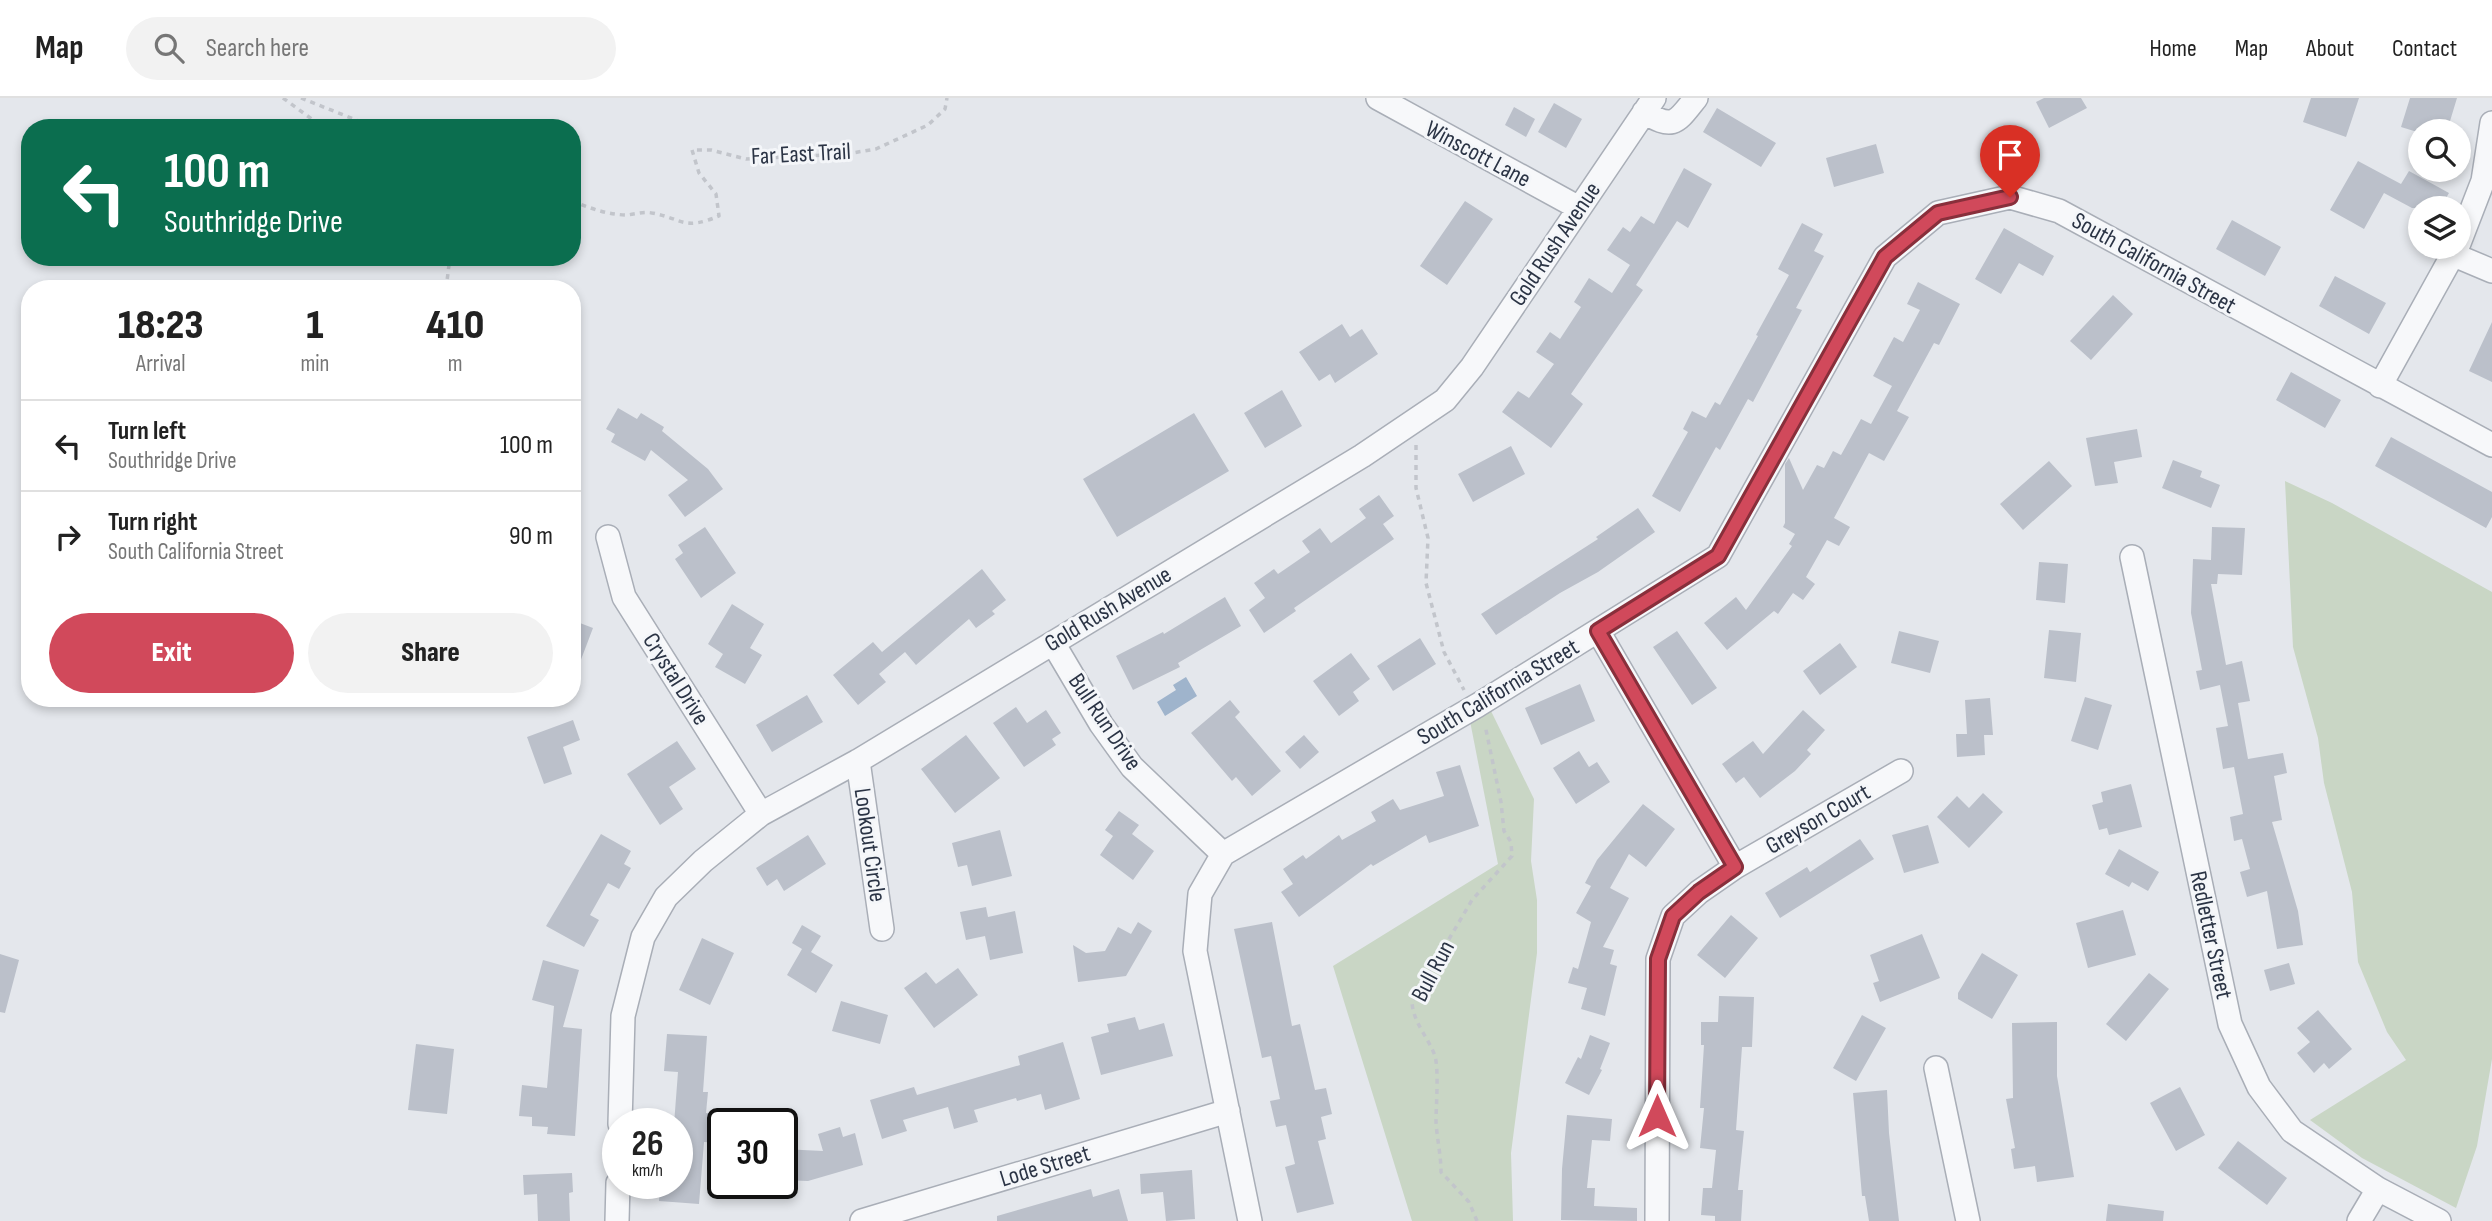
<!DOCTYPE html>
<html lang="en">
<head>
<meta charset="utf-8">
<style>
  :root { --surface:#fff; --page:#f2f2f2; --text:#222; --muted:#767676; --line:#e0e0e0; --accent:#d1495b }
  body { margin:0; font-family:"Sofia Sans Condensed",sans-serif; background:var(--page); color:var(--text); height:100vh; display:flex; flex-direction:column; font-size:26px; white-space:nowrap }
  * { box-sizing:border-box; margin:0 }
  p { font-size:23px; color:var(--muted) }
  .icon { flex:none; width:38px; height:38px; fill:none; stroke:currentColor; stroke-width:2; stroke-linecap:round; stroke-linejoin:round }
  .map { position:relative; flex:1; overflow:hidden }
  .side { position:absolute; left:21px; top:182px; width:560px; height:427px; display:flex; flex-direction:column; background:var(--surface); border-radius:28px; box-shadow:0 4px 10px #0003 }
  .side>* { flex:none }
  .banner { position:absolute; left:21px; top:21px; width:560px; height:147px; border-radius:28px; box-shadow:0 4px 10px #0003; background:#0b6e4f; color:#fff; overflow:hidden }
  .tools { position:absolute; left:2408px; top:21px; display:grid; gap:14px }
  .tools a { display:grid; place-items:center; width:63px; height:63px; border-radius:50%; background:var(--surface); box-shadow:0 4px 10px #0003; font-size:35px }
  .speed { position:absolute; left:602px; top:1010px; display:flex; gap:14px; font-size:35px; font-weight:700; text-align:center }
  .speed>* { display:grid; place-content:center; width:91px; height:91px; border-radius:50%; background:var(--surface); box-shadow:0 4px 10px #0003; line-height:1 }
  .speed small { font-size:18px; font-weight:400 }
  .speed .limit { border:4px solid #111; border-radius:10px; background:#fff; color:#111 }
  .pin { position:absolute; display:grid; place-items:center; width:60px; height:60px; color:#fff; margin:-72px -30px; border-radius:50% 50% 50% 0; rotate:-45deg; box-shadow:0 0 7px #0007 }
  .pin .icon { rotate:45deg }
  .me { position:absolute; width:77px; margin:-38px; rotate:0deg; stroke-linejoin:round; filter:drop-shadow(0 0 5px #0008) }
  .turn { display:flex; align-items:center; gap:24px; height:147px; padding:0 28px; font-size:32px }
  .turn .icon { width:91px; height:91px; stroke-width:2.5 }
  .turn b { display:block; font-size:49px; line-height:60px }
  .eta { display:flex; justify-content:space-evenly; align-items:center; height:119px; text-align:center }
  .eta b { font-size:42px; font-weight:800; line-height:49px }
  .action { display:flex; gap:14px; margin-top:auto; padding:14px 28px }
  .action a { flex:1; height:80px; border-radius:42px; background:var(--accent); color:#fff; font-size:28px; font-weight:800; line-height:80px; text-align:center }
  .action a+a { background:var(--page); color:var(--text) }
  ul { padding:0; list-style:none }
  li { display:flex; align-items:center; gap:21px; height:91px; padding:0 28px; border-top:2px solid var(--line) }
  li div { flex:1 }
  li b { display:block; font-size:26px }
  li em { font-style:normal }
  header { display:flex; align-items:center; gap:42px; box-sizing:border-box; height:98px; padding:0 35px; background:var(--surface); border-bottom:2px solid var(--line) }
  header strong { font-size:33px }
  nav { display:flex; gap:38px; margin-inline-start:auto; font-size:24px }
  .search { width:490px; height:63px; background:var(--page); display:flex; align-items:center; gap:18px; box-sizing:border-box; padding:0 24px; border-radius:38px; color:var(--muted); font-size:26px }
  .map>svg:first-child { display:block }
</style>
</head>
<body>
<header>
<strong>Map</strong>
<div class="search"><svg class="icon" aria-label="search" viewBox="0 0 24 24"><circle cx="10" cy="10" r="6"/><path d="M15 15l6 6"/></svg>Search here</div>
<nav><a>Home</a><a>Map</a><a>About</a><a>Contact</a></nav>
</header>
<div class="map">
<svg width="2492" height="1123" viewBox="0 0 2492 1123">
  <rect width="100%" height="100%" fill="#e4e7ec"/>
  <path fill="#c9d6c5" d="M2285 383 2332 405 2492 494V961L2477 1048 2456 1110 2362 1060 2310 1022 2406 962 2387 934 2358 864 2352 794 2324 685 2318 640 2293 549Z
    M1491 613 1534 701 1531 763 1537 802V855L1511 1055 1513 1123H1412L1333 868 1498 766 1470 623Z"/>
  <path fill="#9fb4cc" d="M1186 579 1197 598 1165 618 1157 604 1176 592 1173 587Z"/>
  <path fill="#bbc0ca" d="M2044 0H2081L2087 10 2049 30 2036 4Z
    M2311 0H2359L2346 39 2303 24Z
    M2410 0H2457L2447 33H2414L2401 29Z
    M1554 5 1582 21 1566 50 1538 34Z
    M1514 9 1535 21 1526 39 1505 27Z
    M1717 10 1776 45 1761 69 1703 34Z
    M1876 46 1884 75 1834 89 1826 60Z
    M2358 63 2401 86 2409 73 2449 95 2440 110H2412L2384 95 2364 131 2330 112Z
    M1684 70 1712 86 1688 130 1677 123 1636 187 1643 192 1571 296 1583 306 1551 350 1502 314 1518 293 1529 300 1554 266 1536 254 1550 234 1560 241 1581 209 1574 204 1589 180 1612 195 1630 167 1607 152 1623 129 1630 134 1641 118 1654 126Z
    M1465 103 1493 121 1447 187 1420 168Z
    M2232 122 2281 149 2265 178 2216 151Z
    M1802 125 1823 136 1814 153 1824 158 1796 210 1802 212 1753 304 1748 301 1720 352 1716 349 1680 414 1652 398 1688 334 1683 331 1692 313 1706 320 1715 304 1720 307 1758 238 1756 237 1789 177 1778 171Z
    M2004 130 2054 158 2043 178 2019 165 2001 196 1975 181Z
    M2335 178 2386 205 2369 236 2319 208Z
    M1918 184 1960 206 1939 247 1934 245 1897 313 1909 319 1884 363 1869 355 1834 420 1850 429 1839 448 1827 442 1806 479 1815 486 1803 502 1793 495 1778 516 1774 513 1727 552 1704 525 1736 499 1746 512 1792 448 1789 446 1795 436 1783 429 1785 425V366L1789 360 1803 392 1817 367 1824 370 1833 353 1841 357 1861 321 1871 326 1892 288 1873 278 1894 239 1903 244 1920 212 1907 206Z
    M2113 197 2133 216 2091 262 2070 243Z
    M2492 224V284L2469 273Z
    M1342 226 1350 239 1362 231 1378 256 1335 285 1330 276 1319 283 1299 254Z
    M2291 274 2341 302 2325 330 2276 302Z
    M1282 292 1302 328 1265 350 1244 315Z
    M618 310 637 321 641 315 664 329 662 333 708 371 723 391 685 419 668 397 688 382 651 352 645 363 611 344 615 336 606 331Z
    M1194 315 1229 373 1117 439 1083 381Z
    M2137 331 2142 359 2114 364 2118 385 2095 388 2086 340Z
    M2391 339 2492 394V419L2486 430 2375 368Z
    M1511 348 1525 376 1473 404 1458 376Z
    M2173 362 2202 373 2200 379 2220 387 2211 410 2162 390Z
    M2049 363 2072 388 2023 432 2000 406Z
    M1379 397 1394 418 1383 426 1394 441 1294 510 1296 513 1264 535 1249 512 1265 500 1254 485 1274 471 1278 476 1310 454 1302 443 1320 430 1331 445 1366 420 1359 411Z
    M1638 410 1655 434 1598 474 1560 495 1496 537 1481 516 1598 441 1596 439Z
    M705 429 736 475 701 500 675 461 683 455 678 447Z
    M2212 429 2245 430 2242 477 2218 476 2217 486H2211L2226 567 2242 563 2250 603 2238 605 2248 661 2283 655 2287 675 2274 678 2282 722 2272 724 2298 813 2303 847 2277 851 2267 793 2247 799 2240 774 2250 771 2242 741 2234 743 2230 719 2243 716 2234 669 2223 671 2216 630 2228 628 2220 587 2200 592 2196 573 2202 572 2191 515 2193 461 2211 462Z
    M2039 464 2068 466 2065 505 2036 502Z
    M982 471 1006 502 992 513 995 516 976 530 969 521 916 567 905 554 879 576 886 584 858 607 833 577 873 544 882 554Z
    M1225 499 1241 528 1178 565 1180 569 1133 592 1116 558 1163 534 1164 536Z
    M732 506 764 526 750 550 762 557 745 586 715 569 723 556 708 546Z
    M572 522 593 530 574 580 572 579Z
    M2049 532 2081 535 2076 584 2044 580Z
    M1677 533 1717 590 1692 607 1653 549Z
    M1899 533 1939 543 1930 575 1891 565Z
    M1420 540 1436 566 1393 593 1377 568Z
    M1840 545 1857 569 1820 597 1803 573Z
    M1351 555 1370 581 1353 594 1359 603 1339 618 1313 583Z
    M1580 586 1595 623 1541 647 1525 610Z
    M807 597 823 624 772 654 756 627Z
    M2085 599 2112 607 2098 652 2071 643Z
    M1990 600 1993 637H1984L1985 657 1957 659 1956 636H1967L1965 602Z
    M1230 602 1240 614 1235 619 1281 673 1252 698 1236 679 1232 683 1191 635Z
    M1016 609 1027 625 1046 612 1061 635 1052 641 1056 647 1024 669 993 625Z
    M1803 612 1825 632 1807 652 1811 656 1795 673 1760 700 1744 679 1736 685 1722 666 1753 643 1763 656Z
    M573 622 580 642 563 649 572 676 544 686 527 639Z
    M966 637 1000 680 955 715 921 671Z
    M1304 637 1319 654 1300 671 1285 654Z
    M677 643 696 671 669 689 683 711 660 727 627 676Z
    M1579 653 1589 669 1597 664 1610 684 1576 706 1553 670Z
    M1460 667 1479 728 1429 745 1426 737 1373 768 1371 766 1299 819 1281 794 1293 786 1283 771 1303 757 1306 761 1339 737 1342 742 1376 723 1371 714 1393 701 1400 712 1444 698 1436 674Z
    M2131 686 2142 729 2109 737 2107 730 2099 732 2092 707 2103 704 2101 694Z
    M1983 695 2003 714 1969 750 1937 719 1957 698 1969 710Z
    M1643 706 1675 731 1646 769 1629 756 1610 790 1629 800 1603 849 1614 852 1610 866 1617 868 1605 918 1581 911 1587 890 1568 885 1573 869 1578 871 1591 824 1576 815 1591 788 1585 785 1597 762Z
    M1119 713 1139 727 1132 736 1154 753 1133 782 1100 757 1113 738 1105 732Z
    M1928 727 1939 765 1904 775 1892 737Z
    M1000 732 1012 778 972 788 967 767 958 769 952 745Z
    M601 736 631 753 624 766 631 770 619 791 608 785 590 817 599 822 584 849 546 828Z
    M808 737 826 766 784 793 777 781 767 788 756 770Z
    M1860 741 1874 761 1780 820 1765 795 1807 769 1810 774Z
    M2119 751 2159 774 2148 793 2132 784 2129 789 2105 776Z
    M986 809 988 819 1015 813 1023 855 990 862 985 838 966 842 960 814Z
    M2123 812 2136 857 2088 870 2076 825Z
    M1731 817 1758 840 1725 880 1697 857Z
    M1138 824 1152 833 1126 878 1078 884 1073 847 1086 855 1105 853 1118 829 1131 836Z
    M1272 824 1292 928 1300 926 1315 992 1326 990 1332 1016 1321 1019 1326 1041 1318 1043 1334 1106 1297 1115 1285 1069 1295 1066 1286 1027 1276 1029 1270 1003 1280 1001 1271 958 1262 960 1234 831Z
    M802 827 821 838 811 854 833 867 816 895 787 877 802 851 792 845Z
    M1922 836 1940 880 1880 904 1873 885 1879 883 1870 857Z
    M702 840 734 855 710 907 679 892Z
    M1982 855 2018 877 1992 921 1958 901V895Z
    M0 856 19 862 5 915 0 914Z
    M543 862 579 872 563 929 582 931 575 1038 547 1036 548 1029 532 1028V1019L519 1018 522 987 547 990 554 908 532 902Z
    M2289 865 2295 886 2270 893 2264 872Z
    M958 870 978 897 934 930 904 890 926 874 936 886Z
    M2149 875 2169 891 2126 943 2106 926Z
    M1719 898 1754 899 1752 949H1742L1736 1032 1744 1033 1738 1092H1743L1741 1123H1715V1118L1701 1117 1703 1090H1712L1716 1052 1700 1050 1704 1010H1700L1704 947H1701V924H1718Z
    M841 903 888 917 880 946 832 933Z
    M2318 912 2352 951 2329 971 2324 965 2314 975 2297 955 2310 944 2297 930Z
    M1862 917 1886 930 1856 983 1833 970Z
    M1135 919 1139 932 1164 925 1173 958 1101 977 1091 939 1109 934 1107 926Z
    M2057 924V978L2074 1079 2037 1084 2035 1068 2014 1071 2011 1051 2015 1050 2006 1001 2013 1000 2012 925Z
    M667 936 707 938 703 994H708L706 1015 723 1016 721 1045 704 1044 699 1106 659 1103 660 1085H677V1026H674L678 974 664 973Z
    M1590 937 1610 945 1600 971 1602 972 1589 997 1565 985 1578 959 1581 961Z
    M1063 944 1080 1001 1045 1012 1041 996 1017 1003 1016 1000 974 1012 978 1024 954 1031 948 1009 903 1022 907 1033 882 1041 870 1002 914 989 917 997 1020 967 1018 958Z
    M416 946 454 951 447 1016 408 1012Z
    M2180 989 2205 1037 2176 1053 2150 1005Z
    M1887 992 1889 1035 1899 1123H1869L1865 1098H1862L1853 995Z
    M1567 1017 1612 1021 1610 1043 1592 1042 1587 1090H1595L1594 1108 1637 1110V1123L1561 1122 1562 1071Z
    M840 1029 843 1039 855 1035 863 1067 808 1083 782 1082V1051L823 1053 818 1036Z
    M2238 1043 2287 1080 2267 1107 2218 1070Z
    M1192 1072 1195 1121 1166 1123 1163 1094 1141 1096 1140 1076Z
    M572 1075 573 1094 569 1095 570 1123H538L537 1096 524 1097 523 1077Z
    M1091 1091 1093 1099 1119 1091 1128 1123H997V1118Z
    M2108 1106 2164 1113 2163 1123H2106Z"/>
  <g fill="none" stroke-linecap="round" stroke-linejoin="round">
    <defs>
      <path id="minor" d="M1378 0 1579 110
        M1644 14C1674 32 1676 25 1696 0
        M2459 145 2483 83 2492 25
        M2454 157 2492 173
        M2380 288 2457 149
        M608 439 624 499 761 716
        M2132 459 2230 926 2259 989 2292 1033 2378 1091 2439 1123
        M1598 533 1735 769
        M1053 545 1101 626 1132 669 1223 756
        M858 663 882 831
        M1936 970 1968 1123
        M620 1026 623 918 643 839 666 799 703 763 761 716 858 663 1362 358 1445 302 1472 269 1654 0
        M617 1123 618 1085
        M862 1123 1228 1013
        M1250 1123 1195 853 1200 796 1223 756 1478 607 1718 458 1885 159 1938 115 2010 99 2059 113 2492 347
        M1657 1123 1658 861 1673 818 1699 794 1735 769 1901 673
        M2359 1123 2378 1091"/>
    </defs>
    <use href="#minor" stroke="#a9aeb7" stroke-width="26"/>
    <path stroke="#c2c5cb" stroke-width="3.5" stroke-dasharray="5 5" stroke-linecap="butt" d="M283 0 324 30
      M301 0 376 30
      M572 103C590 110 605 116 625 117 633 117 643 113 652 115 684 121 683 133 719 118L716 96 699 75 692 52H711L746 61 846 56 876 51 928 27 945 11 947 0
      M446 191 449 167 446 159
      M572 282 576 322
      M1416 347V390L1428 440 1426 485 1444 554 1464 592
      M1477 1123 1469 1104 1441 1074C1441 1057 1437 1041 1436 1024 1436 1008 1439 973 1435 958 1428 939 1413 924 1412 904L1472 802 1512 758 1511 744 1504 733 1501 704 1485 627"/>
    <use href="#minor" stroke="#f7f8fa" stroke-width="23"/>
  </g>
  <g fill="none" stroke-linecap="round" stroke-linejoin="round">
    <defs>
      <path id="route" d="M1657 1018 1658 861 1673 818 1699 794 1735 769 1598 533 1718 458 1885 159 1938 115 2010 99"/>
    </defs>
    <use href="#route" stroke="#882f3b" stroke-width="18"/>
    <use href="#route" stroke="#d1495b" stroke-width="12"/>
  </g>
  <g text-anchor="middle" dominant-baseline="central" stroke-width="6" stroke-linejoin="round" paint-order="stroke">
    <g font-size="24" fill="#2b3445" stroke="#f4f6f9">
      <text transform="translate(801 56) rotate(-3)">Far East Trail</text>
      <text transform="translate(1478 56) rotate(28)">Winscott Lane</text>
      <text transform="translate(1555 146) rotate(-56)">Gold Rush Avenue</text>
      <text transform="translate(2154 165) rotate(29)">South California Street</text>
      <text transform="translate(1108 511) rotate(-31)">Gold Rush Avenue</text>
      <text transform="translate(676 581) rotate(58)">Crystal Drive</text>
      <text transform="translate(1498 594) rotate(-31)">South California Street</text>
      <text transform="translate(1105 624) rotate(56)">Bull Run Drive</text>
      <text transform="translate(1818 721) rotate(-30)">Greyson Court</text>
      <text transform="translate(870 747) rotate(82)">Lookout Circle</text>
      <text transform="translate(2211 837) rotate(78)">Redletter Street</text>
      <text transform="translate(1433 873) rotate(-62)">Bull Run</text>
      <text transform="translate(1045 1068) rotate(-17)">Lode Street</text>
    </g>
  </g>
</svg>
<div class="tools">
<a><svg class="icon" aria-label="search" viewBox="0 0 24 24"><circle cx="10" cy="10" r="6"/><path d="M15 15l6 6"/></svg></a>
<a><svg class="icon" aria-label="layers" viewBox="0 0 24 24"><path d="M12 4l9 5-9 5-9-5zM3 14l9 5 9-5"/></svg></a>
</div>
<div class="speed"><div>26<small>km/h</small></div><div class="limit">30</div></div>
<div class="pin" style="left:2010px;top:99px;background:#d93025"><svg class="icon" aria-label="arrive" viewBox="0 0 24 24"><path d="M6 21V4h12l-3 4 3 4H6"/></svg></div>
<svg class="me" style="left:1657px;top:1018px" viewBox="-20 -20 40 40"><path d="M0-17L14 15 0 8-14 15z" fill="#d1495b" stroke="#fff" stroke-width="4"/></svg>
<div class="banner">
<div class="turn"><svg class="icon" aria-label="left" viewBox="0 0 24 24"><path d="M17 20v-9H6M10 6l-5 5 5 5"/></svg><div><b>100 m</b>Southridge Drive</div></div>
</div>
<section class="side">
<div class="eta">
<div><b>18:23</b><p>Arrival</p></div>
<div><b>1</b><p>min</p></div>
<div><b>410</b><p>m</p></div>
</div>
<ul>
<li><svg class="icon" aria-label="left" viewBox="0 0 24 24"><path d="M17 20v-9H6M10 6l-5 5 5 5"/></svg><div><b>Turn left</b><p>Southridge Drive</p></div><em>100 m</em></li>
<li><svg class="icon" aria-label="right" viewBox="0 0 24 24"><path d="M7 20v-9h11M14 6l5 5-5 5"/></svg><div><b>Turn right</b><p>South California Street</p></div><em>90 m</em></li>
</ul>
<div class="action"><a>Exit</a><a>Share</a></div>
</section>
</div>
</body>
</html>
